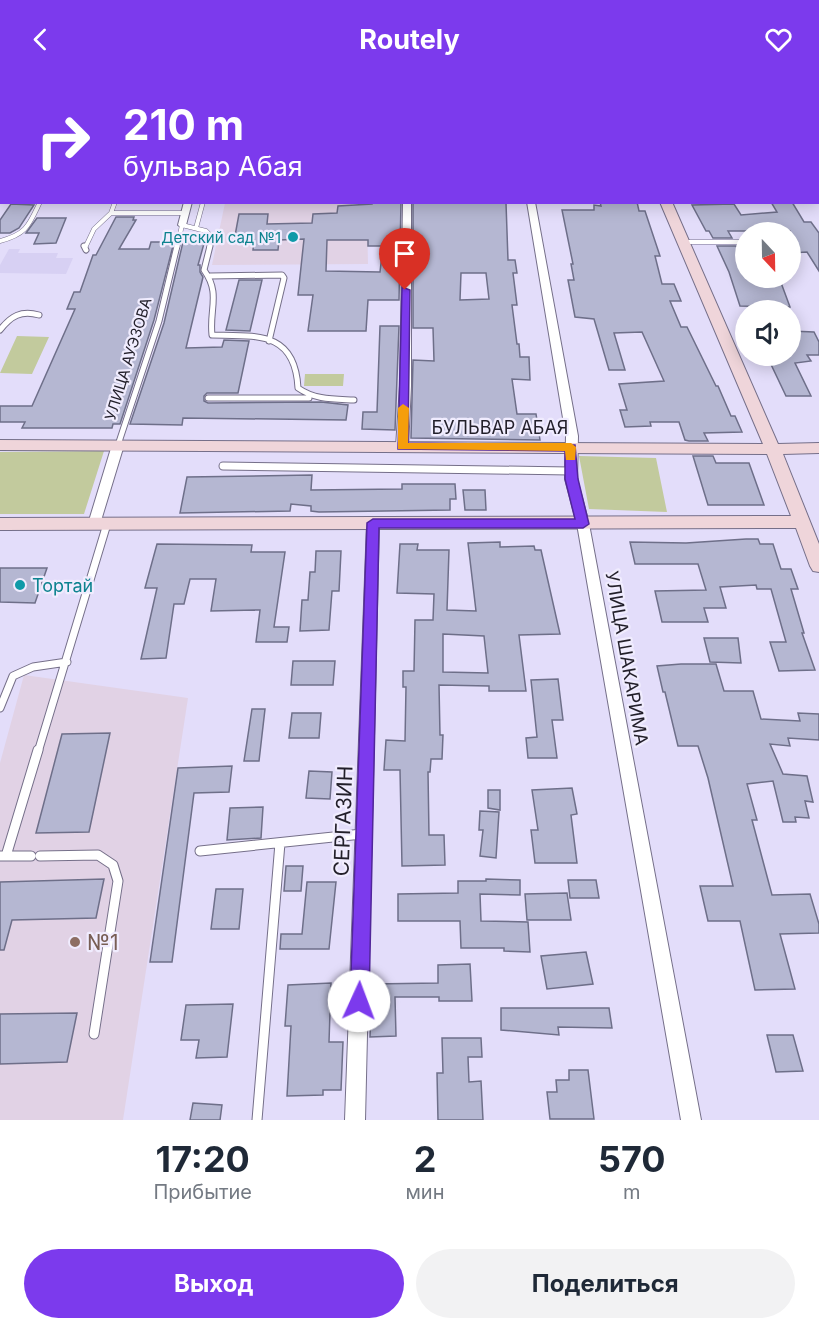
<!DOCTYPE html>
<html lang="ru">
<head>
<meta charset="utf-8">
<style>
  :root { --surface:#fff; --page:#f2f2f3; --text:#1f2937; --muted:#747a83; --accent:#7c3aed }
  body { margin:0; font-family:Inter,sans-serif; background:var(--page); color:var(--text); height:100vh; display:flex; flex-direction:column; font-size:22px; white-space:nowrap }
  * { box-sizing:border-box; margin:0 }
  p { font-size:20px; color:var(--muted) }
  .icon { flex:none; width:33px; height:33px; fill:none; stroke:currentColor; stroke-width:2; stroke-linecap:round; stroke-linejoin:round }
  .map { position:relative; height:1042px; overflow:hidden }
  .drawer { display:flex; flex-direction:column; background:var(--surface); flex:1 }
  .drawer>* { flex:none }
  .guide { position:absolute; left:0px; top:0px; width:819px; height:126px; box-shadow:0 3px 15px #0003; background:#7c3aed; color:#fff; overflow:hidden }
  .needle { width:39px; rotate:158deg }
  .tools { position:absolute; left:735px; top:144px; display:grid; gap:12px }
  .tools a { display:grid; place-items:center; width:66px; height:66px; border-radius:50%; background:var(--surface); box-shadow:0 3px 15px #0003; font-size:30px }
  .pin { position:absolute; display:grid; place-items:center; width:51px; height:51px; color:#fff; margin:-62px -26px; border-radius:50% 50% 50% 0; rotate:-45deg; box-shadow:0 0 6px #0007 }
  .pin .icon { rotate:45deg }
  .me { position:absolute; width:66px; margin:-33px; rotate:2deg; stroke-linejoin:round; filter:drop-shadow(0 0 4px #0008) }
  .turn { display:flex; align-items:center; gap:21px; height:126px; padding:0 24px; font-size:27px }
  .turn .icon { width:78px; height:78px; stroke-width:2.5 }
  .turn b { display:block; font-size:42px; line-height:51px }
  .eta { display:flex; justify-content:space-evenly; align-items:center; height:102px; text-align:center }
  .eta b { font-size:36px; font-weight:700; line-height:42px }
  .cta { display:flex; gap:12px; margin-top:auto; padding:12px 24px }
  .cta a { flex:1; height:69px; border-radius:36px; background:var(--accent); color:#fff; font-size:24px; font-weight:700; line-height:69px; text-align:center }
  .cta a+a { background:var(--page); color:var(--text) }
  header { display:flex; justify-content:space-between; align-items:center; height:78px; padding:0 24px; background:var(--accent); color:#fff; font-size:27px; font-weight:700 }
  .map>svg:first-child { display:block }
</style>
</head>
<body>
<header><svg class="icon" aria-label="back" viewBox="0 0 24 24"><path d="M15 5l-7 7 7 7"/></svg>Routely<svg class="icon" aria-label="heart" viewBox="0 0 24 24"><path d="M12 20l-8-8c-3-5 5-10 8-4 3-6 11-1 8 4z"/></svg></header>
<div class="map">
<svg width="819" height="1042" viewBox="0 0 819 1042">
  <rect width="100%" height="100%" fill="#e3ddfa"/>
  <path fill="#d7d0f3" d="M9 171H20L18 175H58L56 180H73L66 196 0 195V187Z"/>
  <path fill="#e1d2e5" d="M225 125H352L353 140 367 139 368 186 212 187Z
    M24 597 188 620 123 1042H0V685Z"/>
  <path fill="#c2ca9d" d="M17 258 49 259 32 296 0 295Z
    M305 296H344L343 308H304Z
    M104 373 84 436H0V374Z
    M579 378 656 380 667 434 589 431Z"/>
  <path fill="#b5b7d2" stroke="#6e6f89" stroke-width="1.5" fill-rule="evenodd" d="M372 124H401L399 222H368L366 253H308L313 217H298L304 161 279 162 278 172H253L254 162 234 163 239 136H268L267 146 312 145 313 136 337 135 338 128 372 126ZM327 162H368V168H383L380 194 326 193Z
    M413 124 506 125 508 182H515L517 195H513L517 227H512L517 266H519L520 279H529L530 302 512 301 517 336H536L540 362 411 360 413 282 434 283 433 250H413ZM461 195H486L489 221 460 222Z
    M600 124H637L639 133H645L660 178H655L662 206H674L681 223H670L681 249H687L716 308H718L731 338H735L742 354 704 355 708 363H689L685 362 679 344H650L651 348 625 349 620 332H627L619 306 664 303 642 254 614 255 625 292H609L594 241 575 239 568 202H574L571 186H573L562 132H594V127L601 128Z
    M771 124H792L804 144H811L819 155V193L807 174 790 175V153H728L732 160H713L709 153H706L692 127 734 126 741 137 777 134Z
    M11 126 34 127 19 150 10 155H0V142Z
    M116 139H134L133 142H136L119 171H149L151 164H174L154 242 120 346H113L112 350H22L25 344H0V328H32L75 231H67L74 214H80L93 177H96Z
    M37 140H66L56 165 34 166 39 155H26Z
    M186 162H205L198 187H200V194L203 199 186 270 222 269 224 262 249 263 238 315H207L204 318V323L208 325 321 324 348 327 346 342 183 340 182 347 130 346 164 245 183 164Z
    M717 168H736L746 187V200L780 202 790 229 740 228 729 194Z
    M239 202H262L250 253 226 252Z
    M380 248H399L395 352 362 351 363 334H377Z
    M790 253 814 254 819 264V277H807L811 283 795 285 811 318H786L767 278H790Z
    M693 378H713L716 385H749L764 427H708Z
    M312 397 311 412 402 411V406H455L456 421H450V432L319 434 311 433V428L291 426 290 433 180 435 187 399Z
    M463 412H485L486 432H465Z
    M746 461H758L760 466H773L781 491H791L798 511H791L804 555H802L815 592 779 593 770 564H786L771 511H757L756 507 720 509 726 530H704L708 544H662L655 513 706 512 698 486H635L630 464 686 465Z
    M500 464V469L534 468 535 472H541L560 556 519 557 526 613H489V608L439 607 440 657H443L442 681H431L430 694H428L429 757H444L445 787 402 788 400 692H384L386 662 405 663 406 609H403V593H414L415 542H433L434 516 397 515 400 466H418L417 472H449L447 532 476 533 468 465ZM443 556 484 558 488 595 443 594Z
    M157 466 252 467 251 474H285L274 549H289L287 564H256L260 532 211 533 216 501H190L184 526H174L166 580 141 581 157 510H145Z
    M316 473H341L339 513H332L329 552 300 553 302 522H308L310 494H315Z
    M0 490H47L35 525 0 524Z
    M704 560H738L741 585 710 584Z
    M293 583H335L333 607H291Z
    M681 586H716L724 613H753L761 641 800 643 798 635 819 636V662L788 660 790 668 770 666 783 696 807 698 813 724 805 723 809 740 795 739 796 744H783L773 703 747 706 757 742H752L772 817 810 816 819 846V855L780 856 795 911 755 912 740 843H708L700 808H733L708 700 698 668H678L665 614H663L657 588Z
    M558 601 563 642H552L557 680H528L526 660 537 659 531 602Z
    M252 631H265L259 683H244Z
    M292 635H321L319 660H289Z
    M110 655 89 754 36 755 62 656Z
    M232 688 229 714 194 715 172 884H150L178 690Z
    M309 693 332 694 330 721 306 720Z
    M572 710 577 736 571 737 577 785H535L531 752H538L532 712Z
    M488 712H500V732L488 730Z
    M263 729 261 760 227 762 230 730Z
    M480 733 499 734 496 780 480 778 483 752H479Z
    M286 788H303L301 813H284Z
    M104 801 96 840 12 842 4 872H0V804Z
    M486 801 520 802V817L480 816 481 843 528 844 530 874 504 873V870H461L460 843H398V816L458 815V803H486Z
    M568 802H596L599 820H570Z
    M307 804H336L329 871H280L281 856H302Z
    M216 811H243L239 851H211Z
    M567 815 571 842H527L525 816Z
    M586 874 593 906 547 911 541 878Z
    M470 886 472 923H439V919H395L396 958 370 959 372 906 438 905V887Z
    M331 905 329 964H343L341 1012H323V1017L287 1018 291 948H285L288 907Z
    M233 926 227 979 196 980 199 962H181L186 927Z
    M501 930H609L612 950 558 949 559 957 501 952Z
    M77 935 67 984 0 986V936Z
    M767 957H793L803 993 776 994Z
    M442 960H481L482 979H468L469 1004 481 1003 483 1042H438L437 995H443Z
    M569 992H588L594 1041H550L547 1014H557L556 1002H569Z
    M193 1025 222 1027 220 1042H190Z"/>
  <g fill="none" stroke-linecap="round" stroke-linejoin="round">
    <defs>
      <path id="lane-far3" d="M0 120 2 117
        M111 135 115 124
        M196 150 203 124
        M0 163C27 156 29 147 40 124
        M683 164H746
        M85 170 94 151 111 135H185
        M177 170 182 147 206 153 212 159 209 170"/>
      <path id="lane-far2" d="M84 168 86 172
        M210 168 204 192C221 216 209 231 212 257 257 258 295 253 298 310 315 322 334 321 354 322
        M210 198 282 197 284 200 269 263
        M0 252C11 238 21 232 39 237
        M208 320H309
        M118 367 159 243 177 168
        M223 388 314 389"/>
      <path id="lane-far1" d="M223 388 570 393
        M0 630 13 598 33 589 67 584
        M38 674 107 446"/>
      <path id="lane" d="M200 773 362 756
        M0 778H31
        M6 778 38 672
        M40 778 98 777 113 787 118 803 94 956
        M257 1042 280 765"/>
      <path id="street" d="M220 0H228V2H220Z
        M391 0H399V2H392Z
        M502 0H510V2H502Z
        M730 0H738V2H731Z
        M818 70H819V74H818Z
        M818 108 819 109V116L818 115Z
        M184 124H192L186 147 182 150 178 147Z
        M403 124H411V308L408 369 402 373 396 369 400 308Z
        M527 124H535L578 358 577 401 589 446 701 1042H681L577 446 565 401 566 358Z
        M118 363 124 367 100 446 98 449H90L88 446 112 367Z
        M373 441 379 445 365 1042H345L367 445Z"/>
      <path id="secondary" d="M605 0H615V2H606Z
        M660 124H672L778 366 819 365V375L783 376 819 466V494L813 493 810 488 796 450 0 452V440L791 438 767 376 0 372V362L763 366Z"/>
    </defs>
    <use href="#lane-far3" stroke="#756f89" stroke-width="5"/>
    <use href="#lane-far2" stroke="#756f89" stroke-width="7"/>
    <use href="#lane-far1" stroke="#756f89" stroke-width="9"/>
    <use href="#lane" stroke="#756f89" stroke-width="11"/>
    <use href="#street" stroke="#756f89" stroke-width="2"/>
    <use href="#secondary" stroke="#756f89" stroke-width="2"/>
    <use href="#lane-far3" stroke="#fff" stroke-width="4"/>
    <use href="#lane-far2" stroke="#fff" stroke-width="5"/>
    <use href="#lane-far1" stroke="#fff" stroke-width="7"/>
    <use href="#lane" stroke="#fff" stroke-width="9"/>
    <use href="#street" fill="#fff" fill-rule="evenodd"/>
    <use href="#secondary" fill="#efd5da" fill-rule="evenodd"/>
  </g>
  <path fill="#7c3aed" stroke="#51269a" stroke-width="1.5" d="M402 209 410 212 408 365 575 367 578 401 589 446 583 450H379L369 923 366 929 359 932 353 929 350 923 367 445 373 441H575L565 401V373L398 371Z"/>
  <path fill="#f59e0b" d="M403 326 409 330 408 365H571L576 369 575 382H566L565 373 398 371V330Z"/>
  <g fill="#0f9aa8" stroke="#f0ecfe" stroke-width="2">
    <circle cx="293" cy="159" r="6"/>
    <circle cx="20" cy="507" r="6"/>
  </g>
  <circle fill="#8d6e63" stroke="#f0ecfe" stroke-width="2" cx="75" cy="864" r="6"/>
  <g text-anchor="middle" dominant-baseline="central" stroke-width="4.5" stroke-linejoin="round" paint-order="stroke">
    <g font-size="15" fill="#0d838f" stroke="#f0ecfe" text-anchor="end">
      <text x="281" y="159">Детский сад №1</text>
    </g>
    <g font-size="15" fill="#221f2a" stroke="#f0ecfe">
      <text transform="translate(128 281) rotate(-73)">УЛИЦА АУЭЗОВА</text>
    </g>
    <g font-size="18" fill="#221f2a" stroke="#f0ecfe">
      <text x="500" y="349">БУЛЬВАР АБАЯ</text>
      <text transform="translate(627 580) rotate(80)">УЛИЦА ШАКАРИМА</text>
    </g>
    <g font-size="18" fill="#0d838f" stroke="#f0ecfe" text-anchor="start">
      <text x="32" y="507">Тортай</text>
    </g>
    <g font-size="21" fill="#221f2a" stroke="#f0ecfe">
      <text transform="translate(343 743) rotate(-88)">СЕРГАЗИН</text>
    </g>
    <g font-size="21" fill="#785e54" stroke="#f0ecfe" text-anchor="start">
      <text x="87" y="864">№1</text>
    </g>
  </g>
</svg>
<div class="tools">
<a><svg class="needle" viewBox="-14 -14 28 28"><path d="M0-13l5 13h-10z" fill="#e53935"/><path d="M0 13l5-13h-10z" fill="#747a83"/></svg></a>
<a><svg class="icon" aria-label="sound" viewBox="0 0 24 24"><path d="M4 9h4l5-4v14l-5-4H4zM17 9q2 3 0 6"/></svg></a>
</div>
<div class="pin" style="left:405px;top:212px;background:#d93025"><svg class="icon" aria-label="arrive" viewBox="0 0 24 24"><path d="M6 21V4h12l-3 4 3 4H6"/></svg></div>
<svg class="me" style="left:359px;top:923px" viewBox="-20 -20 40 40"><circle r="19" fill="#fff"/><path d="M0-13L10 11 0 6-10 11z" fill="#7c3aed"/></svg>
<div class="guide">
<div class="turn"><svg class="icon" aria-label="right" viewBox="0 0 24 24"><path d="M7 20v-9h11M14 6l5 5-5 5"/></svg><div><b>210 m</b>бульвар Абая</div></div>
</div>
</div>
<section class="drawer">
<div class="eta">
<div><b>17:20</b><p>Прибытие</p></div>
<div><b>2</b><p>мин</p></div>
<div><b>570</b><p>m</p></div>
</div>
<div class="cta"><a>Выход</a><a>Поделиться</a></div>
</section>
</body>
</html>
